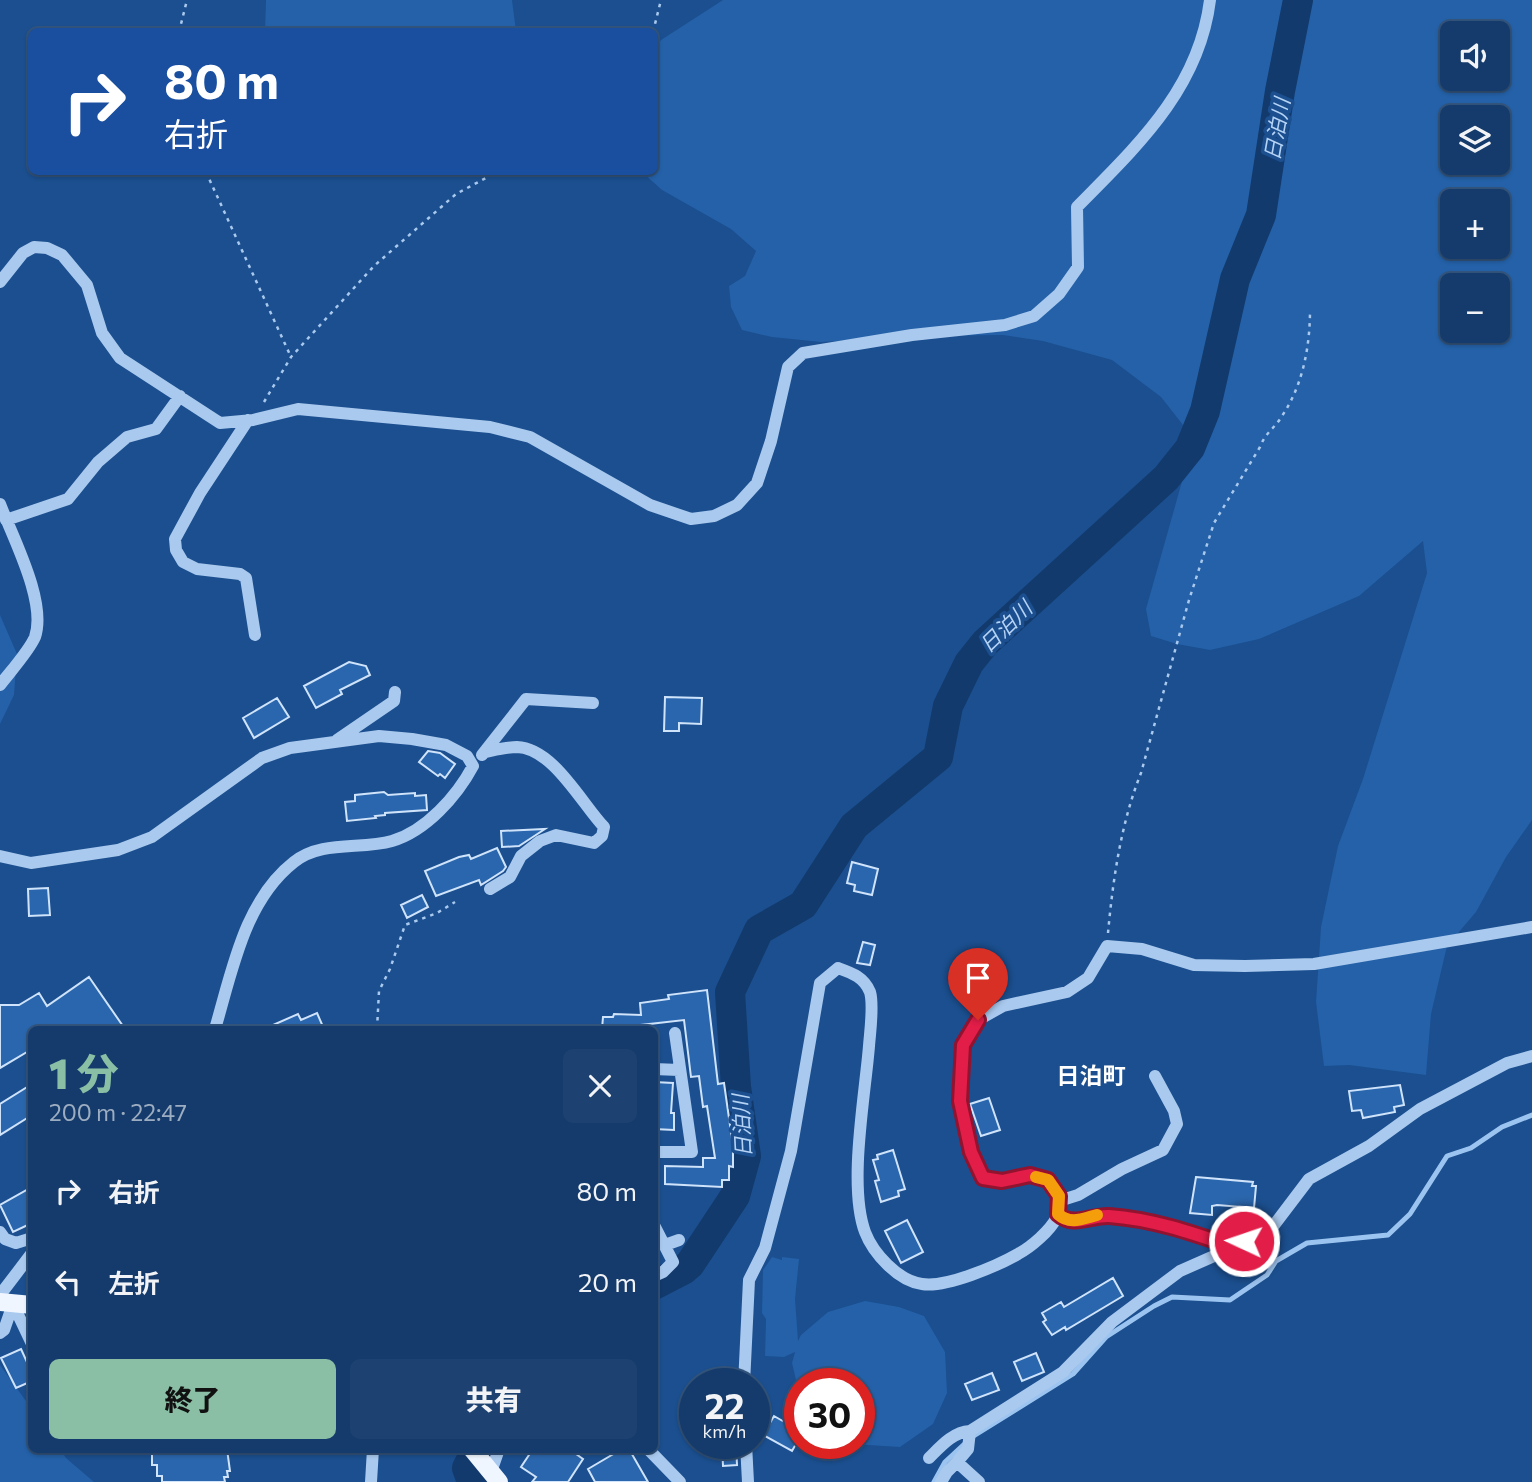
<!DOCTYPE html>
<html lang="ja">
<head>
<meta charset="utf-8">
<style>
  :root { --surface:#143b6b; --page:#1d4271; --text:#f1f3f6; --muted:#9dadc1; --line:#33557e; --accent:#8abfa5 }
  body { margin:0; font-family:Commissioner,"Noto Sans JP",sans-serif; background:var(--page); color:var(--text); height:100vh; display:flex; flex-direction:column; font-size:26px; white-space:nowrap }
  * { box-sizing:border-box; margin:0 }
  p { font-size:23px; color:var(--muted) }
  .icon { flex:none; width:38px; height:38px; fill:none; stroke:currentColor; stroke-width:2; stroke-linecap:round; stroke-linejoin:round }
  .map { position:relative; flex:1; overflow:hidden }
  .panel { position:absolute; left:28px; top:1026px; width:630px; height:427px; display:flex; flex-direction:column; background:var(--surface); border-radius:10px; box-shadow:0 2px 5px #0004,0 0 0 2px var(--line) }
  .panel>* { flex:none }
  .banner { position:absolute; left:28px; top:28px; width:630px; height:147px; border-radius:10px; box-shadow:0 2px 5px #0004,0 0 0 2px var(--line); background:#1a4fa0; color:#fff; overflow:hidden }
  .controls { position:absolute; left:1440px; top:21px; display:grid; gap:14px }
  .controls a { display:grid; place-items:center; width:70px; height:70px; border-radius:10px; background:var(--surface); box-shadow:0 2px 5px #0004,0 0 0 2px var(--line); font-size:35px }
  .speed { position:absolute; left:679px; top:1368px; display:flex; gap:14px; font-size:35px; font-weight:700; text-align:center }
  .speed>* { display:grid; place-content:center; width:91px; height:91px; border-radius:50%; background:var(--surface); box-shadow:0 2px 5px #0004,0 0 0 2px var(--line); line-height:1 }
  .speed small { font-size:18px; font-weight:400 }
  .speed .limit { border:10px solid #d22; background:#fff; color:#111 }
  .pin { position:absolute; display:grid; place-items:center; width:60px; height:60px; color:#fff; margin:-72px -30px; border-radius:50% 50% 50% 0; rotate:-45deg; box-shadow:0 0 7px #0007 }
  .pin .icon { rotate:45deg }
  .me { position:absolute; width:77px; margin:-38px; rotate:273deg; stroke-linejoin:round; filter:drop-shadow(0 0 5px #0008) }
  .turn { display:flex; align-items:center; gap:24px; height:147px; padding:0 21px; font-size:32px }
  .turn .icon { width:91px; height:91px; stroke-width:2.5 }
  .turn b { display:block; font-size:49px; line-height:60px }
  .round { display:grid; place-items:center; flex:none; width:74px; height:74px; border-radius:10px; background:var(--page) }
  .head { display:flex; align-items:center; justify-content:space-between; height:119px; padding:0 21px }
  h1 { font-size:42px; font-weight:800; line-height:52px; color:var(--accent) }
  .action { display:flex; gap:14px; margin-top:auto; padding:14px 21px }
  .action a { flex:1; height:80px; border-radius:10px; background:var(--accent); color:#111; font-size:28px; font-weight:800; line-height:80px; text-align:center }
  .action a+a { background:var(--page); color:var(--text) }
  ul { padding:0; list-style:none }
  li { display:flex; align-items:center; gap:21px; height:91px; padding:0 21px }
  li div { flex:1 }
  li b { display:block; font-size:26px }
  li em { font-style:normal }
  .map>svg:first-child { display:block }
</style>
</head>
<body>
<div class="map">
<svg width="1532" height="1482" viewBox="0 0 1532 1482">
  <rect width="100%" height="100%" fill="#1b4f8f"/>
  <path fill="#2461a8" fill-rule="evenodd" d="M266 0H512L516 31H265Z
    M723 0H1532V820L1506 857 1476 912 1447 946 1431 1014 1426 1075 1349 1065 1324 1066 1316 1002 1321 927 1338 846 1363 779 1427 573 1423 541 1359 596 1259 639 1210 650 1177 644 1151 636 1146 609 1194 439 1161 397 1112 360 1043 341 1003 335 920 336 821 342 772 337 742 330 731 307 729 286 745 276 756 251 731 229 662 190 642 172H654L655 48 661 40ZM1452 33H1498V79H1452ZM1452 117H1498V163H1452ZM1452 201H1498V247H1452ZM1452 285H1498V331H1452Z
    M0 615 17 654 14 695 0 724Z
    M772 1257 782 1260V1257L799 1259 795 1299 798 1341 801 1335 828 1312 865 1301 899 1307 924 1316 945 1352 947 1393 933 1424 900 1447 852 1444H859V1384H800V1397L792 1363 795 1352 784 1357 765 1356 766 1319 762 1313 763 1270Z
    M0 1365 31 1408 32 1449H60L66 1458 94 1482H0Z"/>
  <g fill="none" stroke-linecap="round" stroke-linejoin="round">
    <path stroke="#9cc4f0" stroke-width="5" d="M934 1482 945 1462 972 1437 1073 1374 1106 1337 1154 1306 1172 1297 1230 1300 1267 1275 1276 1261 1307 1243 1388 1235 1410 1214 1447 1156 1471 1148 1502 1127 1532 1115"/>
    <path stroke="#123a6d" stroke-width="30" d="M654 1285 683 1270 690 1264 735 1196 746 1156 736 1087 730 992 759 930 803 905 854 826 938 757 948 706 969 663 985 643 1166 478 1190 448 1205 411 1235 279 1261 215 1280 91 1298 0
      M472 1482 467 1468 477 1449"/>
  </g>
  <path fill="#2a66ad" stroke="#cfe3fa" stroke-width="2" d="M349 662 366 666 370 675 340 690 342 694 316 708 304 686Z
    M665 697 702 698 701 724 679 723V731H664Z
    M277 698 289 717 254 738 243 718Z
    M428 751 440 753 455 764 445 778 440 774 438 776 419 762Z
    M384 792 388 795 415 793V796L426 795 427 810 385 813V815L375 816 376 818 347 821 345 802 355 801V795Z
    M545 829 519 846 502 847 501 831Z
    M497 848 506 867 503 871 481 885 479 880 436 896 425 871 459 857 469 855 471 859Z
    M852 862 878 869 872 895 854 891 855 885 847 883Z
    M48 888 50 915 29 916 28 889Z
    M422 895 428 907 407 918 401 905Z
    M863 942 875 945 870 965 857 963Z
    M89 977 125 1029H32V1049L0 1068V1005H19L39 993 47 1006Z
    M707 990 718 1084 724 1083 733 1146V1167L729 1166V1180H722V1187L665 1184V1166L703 1167V1158H715L707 1106 703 1107 699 1076 691 1077 684 1020 641 1025V1029H602L603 1017H613L614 1014 641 1015 640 1003 669 999 668 995Z
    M317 1013 324 1029H264L298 1014 301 1020Z
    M654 1082 673 1083 671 1113H674V1130L654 1129Z
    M32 1084V1115L0 1135V1104Z
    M1400 1085 1404 1105 1394 1107 1395 1112 1363 1118 1361 1110 1352 1111 1349 1091Z
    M989 1098 1000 1130 981 1136 970 1104Z
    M893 1150 905 1189 898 1191 899 1196 881 1202 875 1181 879 1180 873 1160 878 1159 877 1155Z
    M1196 1177 1253 1182 1252 1186H1256L1254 1208 1217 1205 1212 1206V1215L1190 1213Z
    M32 1187V1223L13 1232 0 1205Z
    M907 1220 923 1252 901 1263 885 1231Z
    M1113 1278 1123 1296 1066 1330 1065 1327 1052 1335 1043 1322 1046 1320 1042 1313 1061 1302 1064 1307Z
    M21 1349 32 1373V1381L16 1388 1 1358Z
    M1036 1353 1044 1372 1022 1381 1014 1362Z
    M992 1373 999 1390 972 1400 965 1384Z
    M774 1416 800 1431V1437L792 1451 763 1435Z
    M736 1444 737 1465 723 1466 722 1445Z
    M152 1449H227L230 1471H227L228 1477H224L225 1482H162V1476H157V1465H152Z
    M533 1449H569L583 1459 568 1482H532L536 1477 521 1467Z
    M622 1449H629L648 1482H595L588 1469Z"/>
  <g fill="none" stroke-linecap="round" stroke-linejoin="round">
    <path stroke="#a9c9ee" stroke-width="2.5" stroke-dasharray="3.5 5" stroke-linecap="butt" d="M179 32 187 0
      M653 32 661 0
      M206 172 291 357
      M264 402 291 357 374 266 456 194 497 172
      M1108 933C1113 879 1121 823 1141 773L1189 600 1214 523 1260 447C1265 433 1275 428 1282 416 1303 385 1310 346 1310 310
      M377 1029 379 991 390 969 405 925 437 913 455 902"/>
    <path stroke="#a9c9ee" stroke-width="12" d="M0 282 23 253 34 247 47 248 62 255 87 285 102 333 120 358 220 423 253 420 298 409 490 427 530 437 650 505 691 519 714 516 737 505 757 483 771 441 788 367 803 353 912 335 1005 325 1034 316 1059 294 1078 267 1077 207C1137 146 1199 89 1210 0
      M248 420 200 493 175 539 176 550 183 562 197 569 240 574 246 578 255 635
      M0 504C13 538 47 602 35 637 29 651 10 672 0 685
      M6 520 68 499 98 462 127 437 156 429 180 396
      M337 740 394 701 395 692
      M485 752C495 750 507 747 517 747 553 748 582 804 604 827L602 836 594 843 556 835 540 841 521 856 510 877 490 889
      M482 755 526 699 593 703
      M0 856 31 863 118 850 152 837 262 758 290 748 379 736 412 739 446 745 467 756 473 766C457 796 426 831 392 841 360 850 322 840 294 862 244 901 232 972 215 1029
      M654 1069 679 1070
      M654 1152H692L675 1033
      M1059 1201 1078 1195 1122 1169 1163 1150 1177 1124 1174 1111 1155 1076
      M654 1225 673 1262 663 1272 654 1276
      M0 1232 5 1239 16 1243 32 1238
      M665 1245 679 1240
      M1230 1246 1258 1237 1271 1229 1309 1179 1369 1146 1420 1109 1507 1063 1532 1056
      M0 1295 32 1253
      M13 1304 32 1344
      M0 1333 4 1330 13 1304
      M744 1384 749 1280 765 1248 791 1151 820 983 838 968C852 973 864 977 870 992 874 1005 870 1032 869 1046 865 1096 848 1186 865 1232 873 1253 898 1281 922 1284 946 1288 997 1266 1018 1254 1031 1247 1050 1231 1057 1217 1059 1212 1059 1203 1059 1197L1047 1180 1030 1176 1002 1181 983 1178 971 1152 960 1101 963 1045 978 1020 1003 1006 1067 992 1088 978 1107 946 1142 949 1194 965 1245 966 1314 964 1532 927
      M746 1444 748 1482
      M648 1449 680 1482
      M929 1458C941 1446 953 1432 970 1431L1063 1372 1112 1322 1180 1271 1214 1256 1230 1246C1188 1232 1148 1218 1103 1216 1085 1214 1074 1229 1058 1214
      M957 1462 968 1449 970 1431
      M491 1472 499 1449
      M371 1482 373 1449
      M941 1482 947 1472 957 1462 979 1482"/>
    <path stroke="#f0f6ff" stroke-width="18" d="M0 1302 32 1305
      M472 1449 499 1482"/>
  </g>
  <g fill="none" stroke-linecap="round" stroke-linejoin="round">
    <defs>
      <path id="route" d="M978 1020 963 1045 960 1101 971 1152 983 1178 1002 1181 1030 1175 1048 1180 1059 1196 1058 1214C1073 1228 1091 1215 1109 1216 1151 1219 1190 1232 1230 1246L1244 1241"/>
    </defs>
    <use href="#route" stroke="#92132f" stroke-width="18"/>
    <use href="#route" stroke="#e11d48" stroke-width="12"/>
    <path stroke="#f59e0b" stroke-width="12" d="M1036 1177 1048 1180 1059 1196 1058 1214C1070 1225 1082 1219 1097 1215"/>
  </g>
  <g text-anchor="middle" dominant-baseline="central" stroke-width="7" stroke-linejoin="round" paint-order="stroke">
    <g font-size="21" font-style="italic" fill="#b5d3f5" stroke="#1b4f8f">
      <text transform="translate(1276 129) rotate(-80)">日泊川</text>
      <text transform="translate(1005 626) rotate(-44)">日泊川</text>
      <text transform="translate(741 1126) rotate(-93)">日泊川</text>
    </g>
    <g font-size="23" font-weight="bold" fill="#fff" stroke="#1b4f8f">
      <text x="1091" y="1075">日泊町</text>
    </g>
  </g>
</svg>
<div class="controls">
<a><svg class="icon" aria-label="sound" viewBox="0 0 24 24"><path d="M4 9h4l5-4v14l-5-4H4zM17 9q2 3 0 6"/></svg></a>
<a><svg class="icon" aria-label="layers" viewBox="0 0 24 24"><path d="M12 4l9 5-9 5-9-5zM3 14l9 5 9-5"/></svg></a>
<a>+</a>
<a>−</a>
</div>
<div class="speed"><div>22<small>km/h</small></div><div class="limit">30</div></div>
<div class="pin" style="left:978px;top:1020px;background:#d93025"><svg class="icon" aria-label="arrive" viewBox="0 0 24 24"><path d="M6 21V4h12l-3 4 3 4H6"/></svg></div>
<svg class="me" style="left:1244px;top:1241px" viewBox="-20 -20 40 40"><circle r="17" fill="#e11d48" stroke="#fff" stroke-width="3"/><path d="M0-11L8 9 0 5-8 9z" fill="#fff"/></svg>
<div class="banner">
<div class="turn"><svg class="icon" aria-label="right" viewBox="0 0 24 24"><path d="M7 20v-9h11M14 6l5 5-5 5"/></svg><div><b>80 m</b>右折</div></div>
</div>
<section class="panel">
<div class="head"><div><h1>1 分</h1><p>200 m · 22:47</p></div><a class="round"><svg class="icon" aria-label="close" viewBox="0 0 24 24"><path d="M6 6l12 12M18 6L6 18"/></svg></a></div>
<ul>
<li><svg class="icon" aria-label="right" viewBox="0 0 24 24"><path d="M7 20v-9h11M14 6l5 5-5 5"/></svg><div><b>右折</b></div><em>80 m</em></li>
<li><svg class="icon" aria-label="left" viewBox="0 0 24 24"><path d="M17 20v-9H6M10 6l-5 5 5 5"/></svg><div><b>左折</b></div><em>20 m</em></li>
</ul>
<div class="action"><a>終了</a><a>共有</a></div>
</section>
</div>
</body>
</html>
